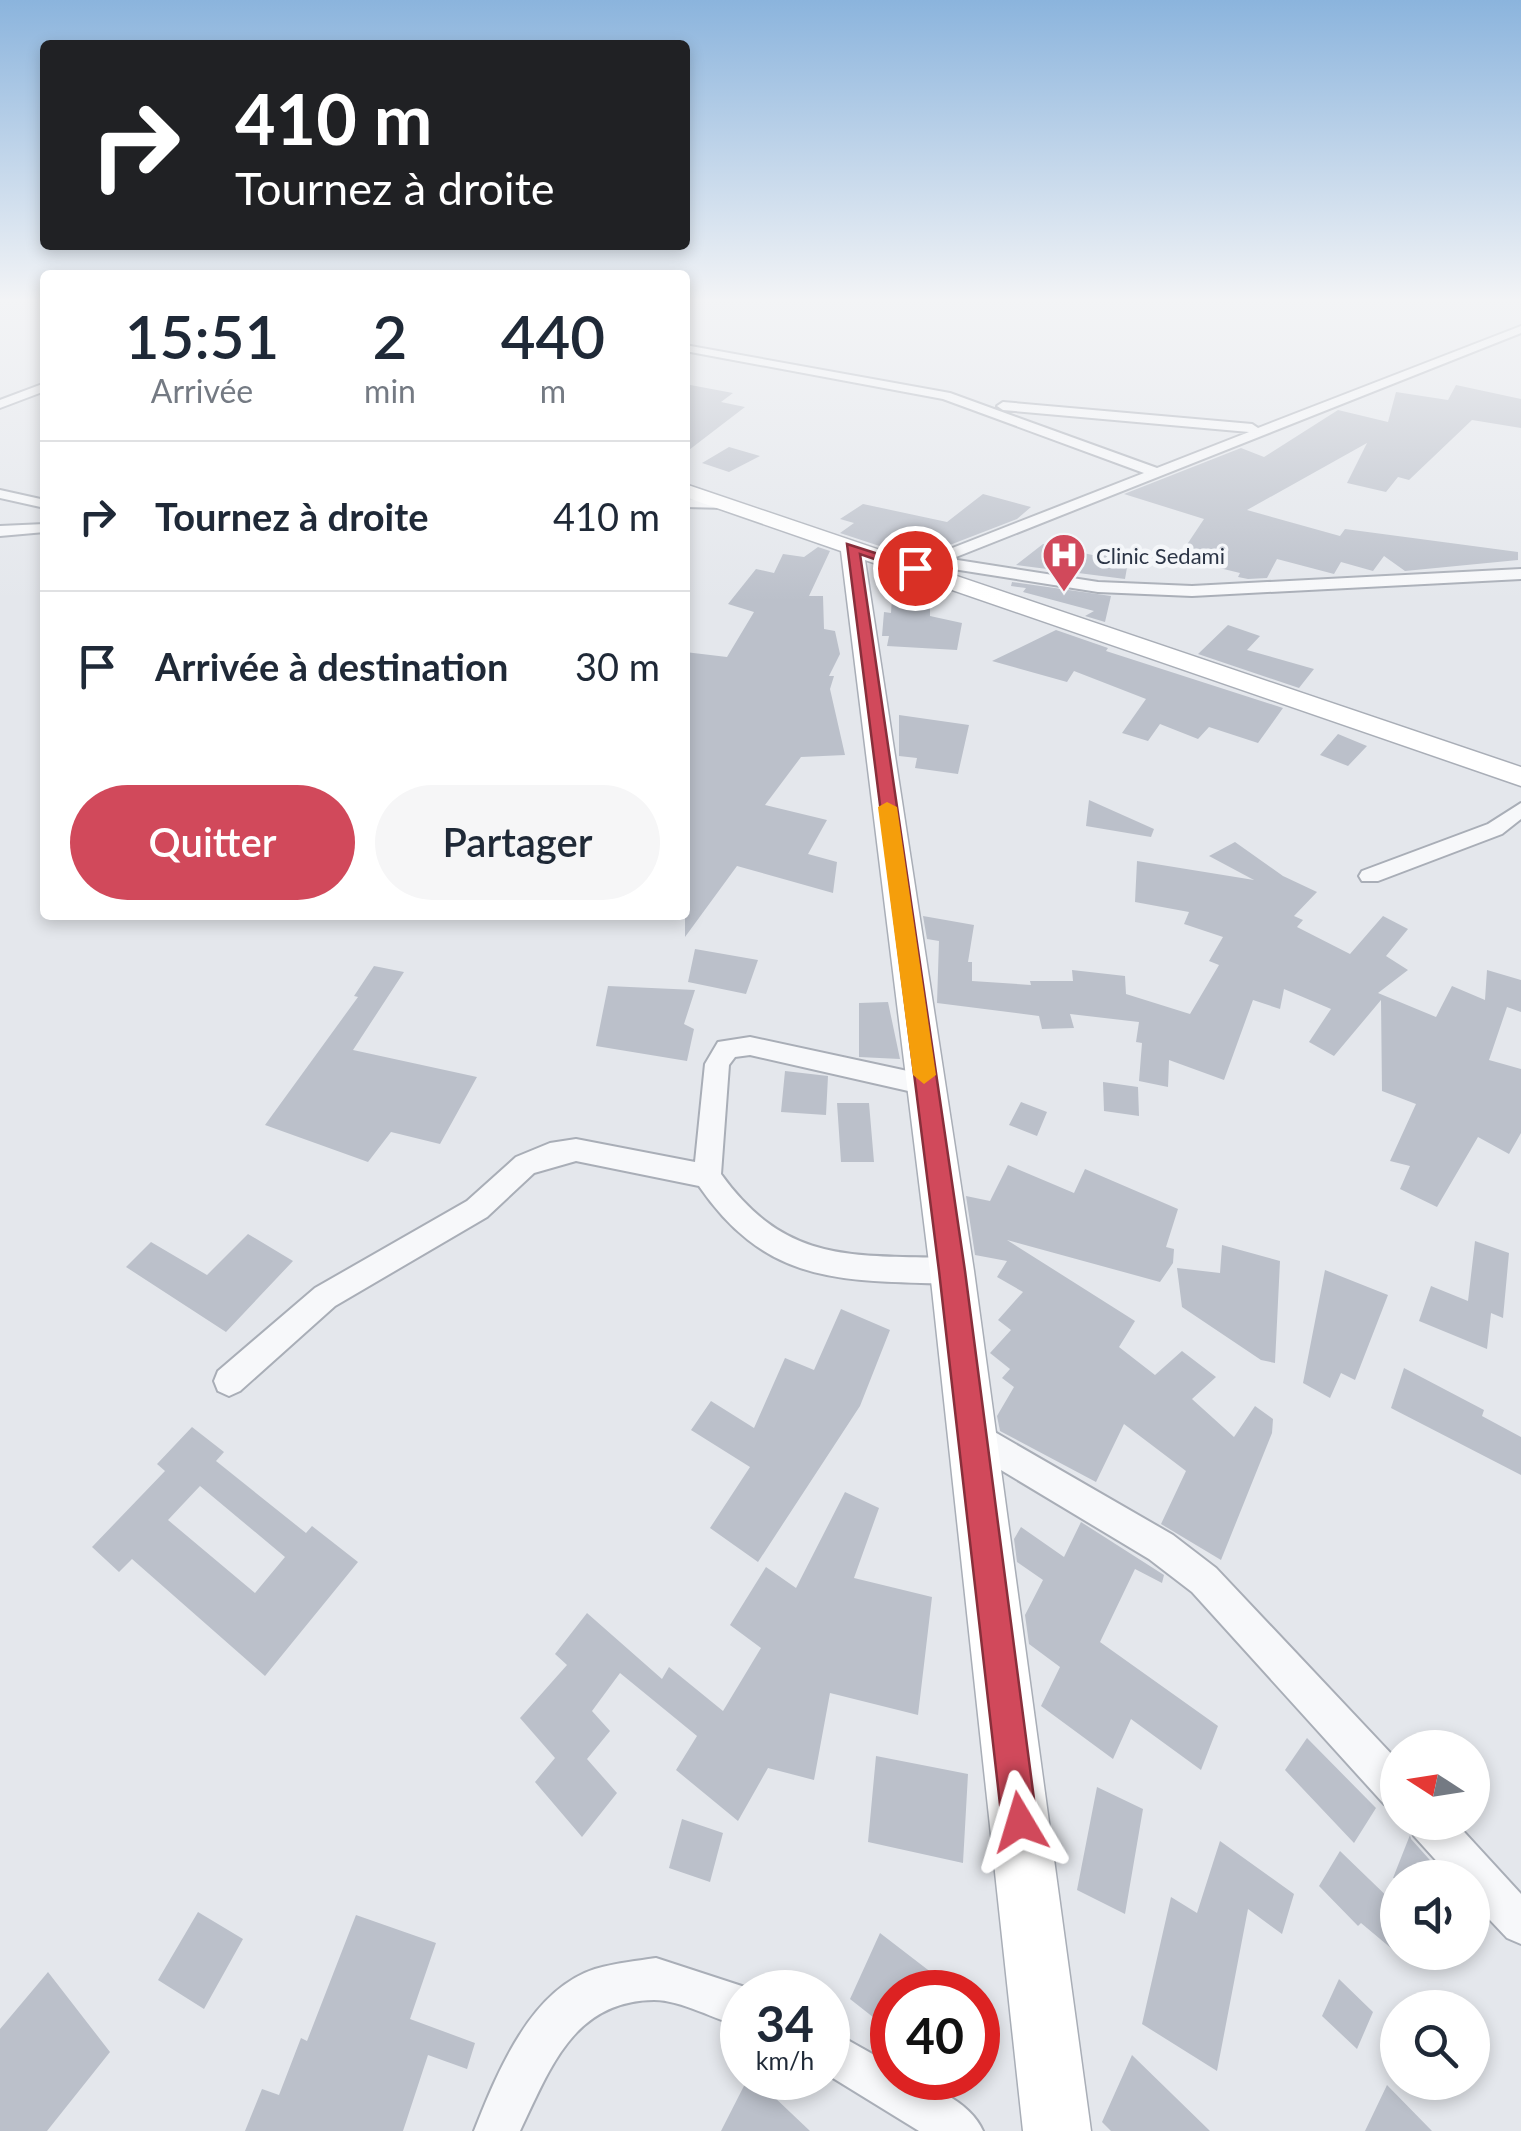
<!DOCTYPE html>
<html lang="fr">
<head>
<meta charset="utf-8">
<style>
  :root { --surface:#fff; --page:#f6f6f7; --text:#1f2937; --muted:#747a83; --line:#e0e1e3; --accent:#d1495b }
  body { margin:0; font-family:Lato,sans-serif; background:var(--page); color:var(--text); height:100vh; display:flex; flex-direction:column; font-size:38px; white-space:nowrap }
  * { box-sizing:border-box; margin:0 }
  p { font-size:32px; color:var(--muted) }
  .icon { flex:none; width:55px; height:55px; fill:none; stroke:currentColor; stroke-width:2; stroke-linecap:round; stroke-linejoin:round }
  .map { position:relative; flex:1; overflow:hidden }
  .details { position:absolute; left:40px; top:270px; width:650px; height:650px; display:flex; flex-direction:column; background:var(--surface); border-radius:10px; box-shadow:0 5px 15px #0003 }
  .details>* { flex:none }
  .banner { position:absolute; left:40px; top:40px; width:650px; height:210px; border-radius:10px; box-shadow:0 5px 15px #0003; background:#202124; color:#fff; overflow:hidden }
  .needle { width:65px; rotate:282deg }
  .buttons { position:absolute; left:1380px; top:1730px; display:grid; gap:20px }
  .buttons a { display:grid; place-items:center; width:110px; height:110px; border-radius:50%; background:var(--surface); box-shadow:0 5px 15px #0003; font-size:50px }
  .speed { position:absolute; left:720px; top:1970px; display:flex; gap:20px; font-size:50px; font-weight:700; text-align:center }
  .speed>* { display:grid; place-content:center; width:130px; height:130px; border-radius:50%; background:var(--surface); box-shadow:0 5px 15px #0003; line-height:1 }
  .speed small { font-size:25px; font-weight:400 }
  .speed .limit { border:15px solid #d22; background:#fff; color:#111 }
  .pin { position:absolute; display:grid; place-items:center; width:85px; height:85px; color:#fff; margin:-42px; border:5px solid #fff; border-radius:50%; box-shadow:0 2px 10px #0007 }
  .me { position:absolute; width:110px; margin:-55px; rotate:353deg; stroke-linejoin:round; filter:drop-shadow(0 0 8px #0008) }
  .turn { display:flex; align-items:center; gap:35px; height:210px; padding:0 30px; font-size:45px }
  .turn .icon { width:130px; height:130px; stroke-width:2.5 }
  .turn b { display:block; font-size:70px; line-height:85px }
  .eta { display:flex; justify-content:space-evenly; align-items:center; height:170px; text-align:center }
  .eta b { font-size:60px; font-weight:600; line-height:70px }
  .button { display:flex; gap:20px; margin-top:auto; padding:20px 30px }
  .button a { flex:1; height:115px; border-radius:60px; background:var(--accent); color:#fff; font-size:40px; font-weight:600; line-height:115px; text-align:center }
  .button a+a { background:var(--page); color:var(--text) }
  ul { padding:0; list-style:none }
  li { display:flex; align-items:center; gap:30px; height:150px; padding:0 30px; border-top:2px solid var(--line) }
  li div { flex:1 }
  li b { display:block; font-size:38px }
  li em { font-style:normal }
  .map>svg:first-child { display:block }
</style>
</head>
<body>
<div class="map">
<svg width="1521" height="2131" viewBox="0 0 1521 2131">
  <rect width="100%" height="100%" fill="#e4e7ec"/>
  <path fill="#bbc0ca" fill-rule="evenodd" d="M685 384 733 393 721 402 745 407 685 453Z
    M1456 385 1521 399V428L1472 420 1409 480 1398 477 1386 492 1347 483 1367 443 1247 510 1340 536 1345 529 1518 552V560L1405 571 1384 556 1373 571 1341 562 1334 574 1277 559 1267 578 1248 579 1238 577 1240 573 1178 558 1204 519 1124 494 1241 448 1264 457 1338 410 1388 422 1396 392 1448 400Z
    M729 447 760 456 729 472 702 463Z
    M983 494 1031 507 1017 519 916 558 840 533 854 523 840 519 863 504 947 522Z
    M1043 544 1097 556 1098 551 1129 556 1125 579 1016 565Z
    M818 547 830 551 809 596H823L824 629 835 631 840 654 829 676H834L830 689 845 755 801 757 765 805 827 820 808 854 837 862 833 893 737 866 685 937V652L727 657 754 612 728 604 756 569 774 573 783 554 804 557Z
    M1012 582 1111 596 1105 622 1085 616 1094 611 1023 592 1026 588 1011 586Z
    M892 596 930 598V616L962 623 957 650 887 646 889 636H882L884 612 891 613Z
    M1228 625 1260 636 1247 650 1314 669 1299 688 1198 654Z
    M1056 630 1108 648 1106 651 1283 708 1258 743 1209 727 1198 739 1160 724 1148 741 1122 733 1146 699 1074 671 1067 682 992 661Z
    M899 715 969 725 958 774 915 768 917 758 899 756Z
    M1338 734 1367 746 1348 766 1320 755Z
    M1089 800 1154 829 1151 837 1086 826Z
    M1235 842 1283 876 1317 892 1294 916 1303 920 1297 927 1350 954 1383 916 1408 929 1386 956 1408 970 1378 993 1436 1017 1452 986 1485 1000 1487 970 1521 980V1012L1507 1007 1489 1060 1521 1069V1133L1509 1154 1478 1137 1437 1207 1400 1189 1410 1166 1390 1161 1416 1104 1382 1091 1381 1000 1334 1056 1309 1042 1331 1009 1284 989 1280 1009 1253 1000 1224 1080 1169 1060 1168 1087 1139 1081 1142 1043 1136 1042 1139 1022 1070 1014 1074 1028 1042 1029 1039 1016 937 1003 939 941 927 939 923 916 974 925 968 962H972V981L1031 985 1030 981H1073L1072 970 1125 976 1126 994 1190 1014 1219 965 1209 961 1223 937 1184 924 1189 912 1135 902 1137 861 1254 880 1209 856Z
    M695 949 758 960 746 994 688 982Z
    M374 966 404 972 353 1050 477 1077 440 1144 391 1132 368 1162 265 1125 358 997 354 996Z
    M608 986 695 990 684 1024 694 1029 687 1061 596 1046Z
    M888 1002 900 1059 859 1057V1003Z
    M785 1071 828 1076 826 1115 781 1112Z
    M1103 1082 1138 1087 1139 1116 1104 1111Z
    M1021 1102 1047 1112 1037 1136 1009 1125Z
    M837 1103H869L874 1162H841Z
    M1008 1165 1074 1193 1085 1169 1178 1209 1166 1247 1174 1249 1173 1263 1160 1282 1007 1240 1135 1321 1119 1347 1155 1375 1182 1351 1216 1377 1192 1399 1234 1437 1255 1406 1273 1419 1272 1433 1221 1560 1161 1524 1186 1471 1124 1424 1096 1482 1000 1431 997 1416 1014 1387 1002 1378 1010 1369 990 1353 1011 1330 998 1320 1023 1292 997 1277 1007 1261 975 1255 966 1196 990 1201Z
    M248 1234 293 1261 226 1332 126 1267 151 1242 207 1275Z
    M1475 1241 1509 1253 1503 1318 1491 1313 1487 1349 1419 1321 1431 1286 1468 1301Z
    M1222 1245 1280 1261 1275 1363 1261 1360 1182 1307 1177 1268 1220 1273Z
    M1325 1270 1388 1295 1355 1380 1341 1373 1330 1398 1303 1383Z
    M841 1309 890 1330 860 1406 758 1562 710 1528 750 1467 691 1430 711 1401 754 1428 785 1358 814 1370Z
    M1404 1368 1484 1410 1482 1416 1521 1437V1475L1391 1408Z
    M192 1427 224 1452 216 1461 306 1533 312 1526 358 1562 265 1676 132 1559 119 1572 92 1547 165 1471 157 1464ZM200 1486 285 1557 255 1593 168 1520Z
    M845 1492 879 1508 854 1578 932 1597 918 1715 830 1693 814 1780 768 1768 738 1821 676 1770 697 1736 620 1673 592 1711 610 1731 587 1759 617 1793 582 1837 535 1782 555 1758 520 1718 567 1665 555 1654 587 1613 662 1679 669 1667 723 1711 761 1648 730 1625 766 1567 796 1588Z
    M1081 1522 1164 1575 1162 1583 1135 1569 1100 1642 1218 1726 1201 1770 1131 1719 1113 1759 1041 1706 1060 1667 1029 1644 1025 1615 1043 1580 1017 1562 1014 1539 1021 1527 1064 1557Z
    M1307 1738 1376 1808 1354 1843 1285 1770Z
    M876 1756 968 1774 963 1863 868 1842Z
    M1097 1787 1143 1809 1125 1914 1077 1890Z
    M682 1819 723 1833 710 1882 669 1868Z
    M1410 1835 1411 1839 1446 1878H1393Z
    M1220 1841 1294 1894 1282 1934 1248 1909 1217 2071 1142 2024 1171 1897 1197 1913Z
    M1340 1851 1398 1907V1954L1361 1923 1358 1926 1319 1886Z
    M198 1912 243 1939 204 2009 158 1980Z
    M356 1915 436 1943 410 2019 475 2043 467 2069 428 2055 403 2131H245L262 2089 279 2095 301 2038 307 2041Z
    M880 1933 932 1973 924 1992H892V2032L850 1999Z
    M48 1972 110 2052 47 2131H0V2029Z
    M1339 1979 1373 2012 1357 2049 1322 2016Z
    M1132 2055 1210 2131H1111L1102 2122Z
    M748 2078H754L810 2131H721Z
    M1387 2085 1432 2131H1365Z"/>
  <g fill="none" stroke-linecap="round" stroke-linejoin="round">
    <defs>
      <path id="street" d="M1521 326V333L951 559 1098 582 1192 586 1521 569V579L1192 596 1098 592 934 566 909 571V565L1144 473 943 399 685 351V345L950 393 1157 468 1249 432 1003 410 997 406 1003 402 1252 424 1258 428Z
        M45 383V391L0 408V400Z
        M0 490 45 500V508L0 498Z
        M685 499 726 500 733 504 726 508 685 507Z
        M45 524V532L0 536V526Z
        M1521 803V819L1502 834 1378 881H1362L1359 876 1362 871 1488 824Z
        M750 1037 926 1075 935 1078 939 1085 935 1092 926 1095 750 1055 735 1057 729 1065 721 1174C786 1264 851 1255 952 1258L962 1262 966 1271 962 1280 952 1284C841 1280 768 1286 699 1186L576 1161 534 1173 487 1217 335 1306 240 1391 229 1396 218 1391 214 1381 218 1371 315 1288 467 1201 516 1157 550 1143 576 1139 695 1162 705 1064 718 1042Z
        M972 1419 1173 1535 1216 1568 1398 1761V1809L1384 1804 1192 1592 1149 1559 961 1446 956 1435 961 1424Z
        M1409 1822H1455L1521 1894V1944L1507 1938 1472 1901V1878H1452L1414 1836Z
        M656 1958 757 1991 742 1992V2027C716 2020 681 2000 654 2000 573 2001 550 2069 520 2131H474C497 2073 530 1990 595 1969 614 1963 636 1961 656 1958Z
        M828 2029 892 2065V2078C923 2078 971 2102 983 2131H919L828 2075Z"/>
      <path id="secondary" d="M685 484 1521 767V786L865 560 974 1271 1091 2131H1023L930 1271 841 551 685 497Z"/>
    </defs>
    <use href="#street" stroke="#a9aeb7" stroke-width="4"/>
    <use href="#secondary" stroke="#a9aeb7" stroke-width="3"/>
    <use href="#street" fill="#f7f8fa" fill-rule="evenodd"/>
    <use href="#secondary" fill="#fff" fill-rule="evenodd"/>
  </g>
  <linearGradient id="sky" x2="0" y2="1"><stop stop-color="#8bb4dd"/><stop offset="0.5" stop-color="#f3f4f6"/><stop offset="1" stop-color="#f3f4f6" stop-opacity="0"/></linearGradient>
  <rect width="1521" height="601" fill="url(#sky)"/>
  <path fill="#d1495b" stroke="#882f3b" stroke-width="2.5" d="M847 544 922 568 915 573 860 554 965 1271 1037 1822 1032 1834 1020 1839 1007 1834 1002 1822 939 1271Z"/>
  <path fill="#f59e0b" d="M887 802 897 807 936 1075 924 1084 913 1075 878 807Z"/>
  <defs>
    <symbol id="hospital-pin" viewBox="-11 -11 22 30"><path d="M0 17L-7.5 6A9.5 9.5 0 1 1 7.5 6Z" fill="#d1495b" stroke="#f4f6f9"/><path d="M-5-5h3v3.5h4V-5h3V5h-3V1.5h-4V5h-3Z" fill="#fff"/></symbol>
  </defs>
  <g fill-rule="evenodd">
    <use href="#hospital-pin" x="1039" y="530" width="50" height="68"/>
  </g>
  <g text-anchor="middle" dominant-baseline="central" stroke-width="9" stroke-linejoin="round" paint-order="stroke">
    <g font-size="22" fill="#2b3445" stroke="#f4f6f9" text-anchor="start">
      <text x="1096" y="555">Clinic Sedami</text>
    </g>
  </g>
</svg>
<div class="buttons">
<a><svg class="needle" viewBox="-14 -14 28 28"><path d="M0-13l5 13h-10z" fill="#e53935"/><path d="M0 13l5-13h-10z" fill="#747a83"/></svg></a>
<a><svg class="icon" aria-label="sound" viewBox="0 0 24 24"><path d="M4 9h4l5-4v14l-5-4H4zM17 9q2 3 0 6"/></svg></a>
<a><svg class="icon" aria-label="search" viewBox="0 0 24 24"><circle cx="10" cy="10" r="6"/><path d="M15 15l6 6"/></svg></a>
</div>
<div class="speed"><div>34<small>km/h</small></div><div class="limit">40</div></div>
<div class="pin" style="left:915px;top:568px;background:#d93025"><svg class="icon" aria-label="arrive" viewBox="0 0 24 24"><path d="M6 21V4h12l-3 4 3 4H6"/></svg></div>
<svg class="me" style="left:1020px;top:1822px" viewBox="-20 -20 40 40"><path d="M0-17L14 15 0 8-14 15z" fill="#d1495b" stroke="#fff" stroke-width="4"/></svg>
<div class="banner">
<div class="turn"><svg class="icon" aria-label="right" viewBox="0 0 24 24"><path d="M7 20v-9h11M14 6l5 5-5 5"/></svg><div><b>410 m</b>Tournez à droite</div></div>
</div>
<section class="details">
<div class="eta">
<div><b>15:51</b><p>Arrivée</p></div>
<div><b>2</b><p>min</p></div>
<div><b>440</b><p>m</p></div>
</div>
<ul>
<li><svg class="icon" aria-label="right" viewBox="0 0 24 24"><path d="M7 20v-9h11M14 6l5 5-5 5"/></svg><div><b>Tournez à droite</b></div><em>410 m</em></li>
<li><svg class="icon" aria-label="arrive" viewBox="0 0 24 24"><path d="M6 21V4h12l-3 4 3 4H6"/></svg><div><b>Arrivée à destination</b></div><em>30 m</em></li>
</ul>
<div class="button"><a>Quitter</a><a>Partager</a></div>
</section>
</div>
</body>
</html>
